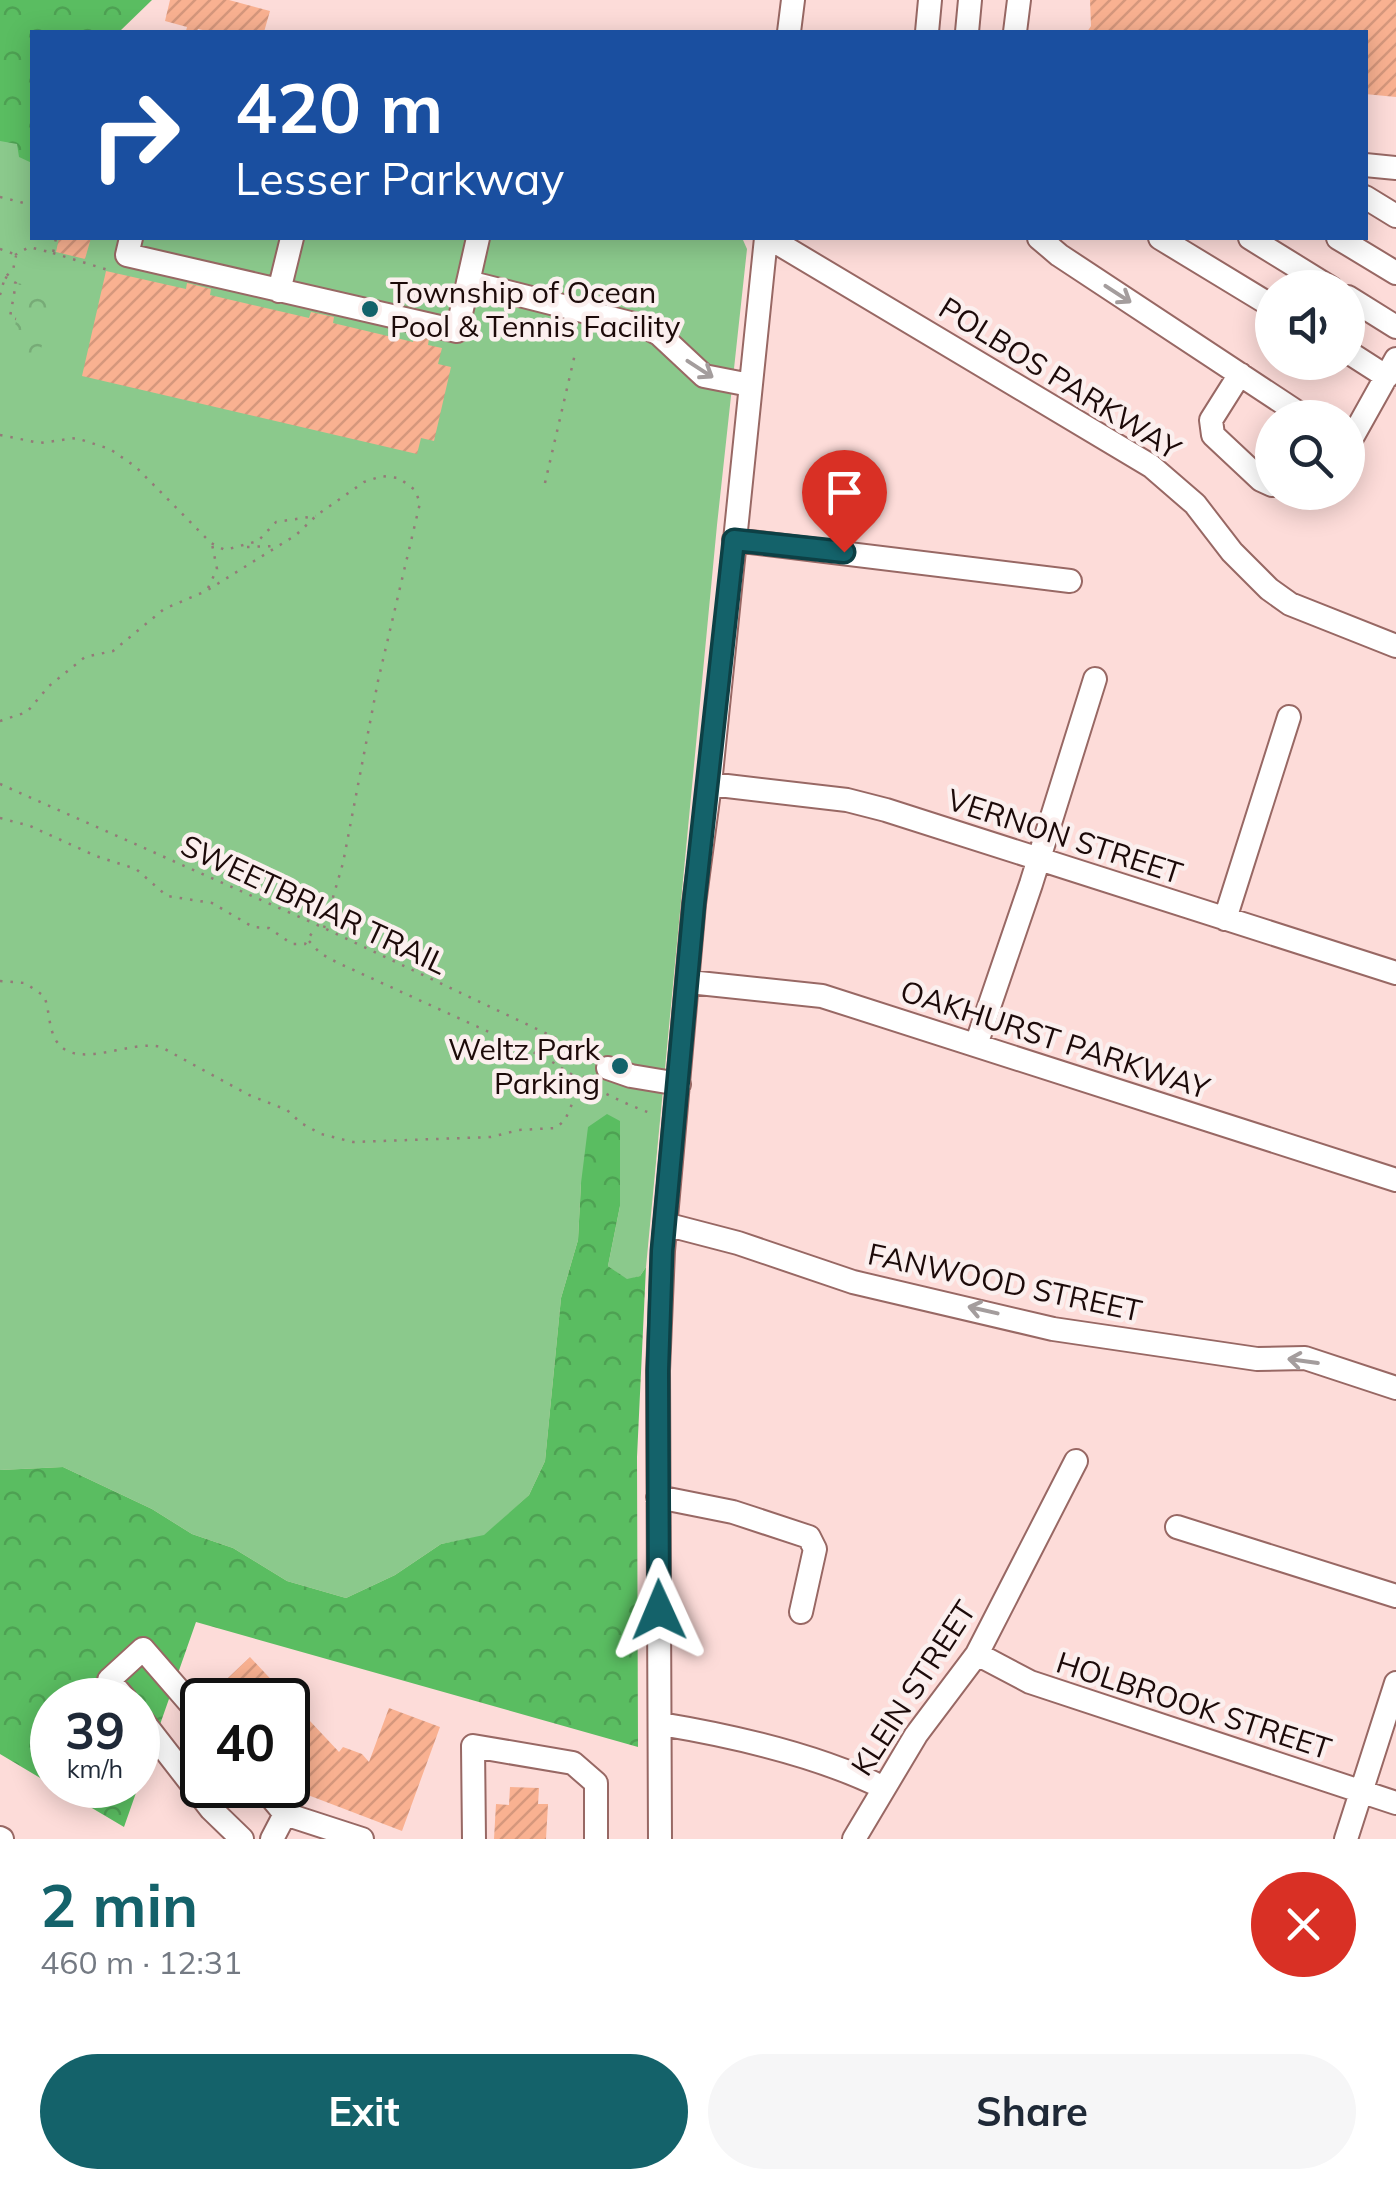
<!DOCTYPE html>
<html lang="en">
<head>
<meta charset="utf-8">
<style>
  :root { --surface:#fff; --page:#f6f6f7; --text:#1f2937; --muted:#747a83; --accent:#14626a }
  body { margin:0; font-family:Mulish,sans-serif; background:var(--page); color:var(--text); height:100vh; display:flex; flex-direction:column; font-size:38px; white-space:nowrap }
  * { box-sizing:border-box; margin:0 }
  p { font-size:32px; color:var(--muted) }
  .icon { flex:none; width:55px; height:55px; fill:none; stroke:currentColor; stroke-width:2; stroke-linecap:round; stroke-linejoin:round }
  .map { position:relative; height:1839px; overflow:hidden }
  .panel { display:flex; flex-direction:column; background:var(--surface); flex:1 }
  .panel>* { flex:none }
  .guide { position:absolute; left:30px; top:30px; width:1338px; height:210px; border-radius:0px; box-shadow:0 5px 25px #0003; background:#1a4fa0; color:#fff; overflow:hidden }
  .tools { position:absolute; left:1255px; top:270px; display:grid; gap:20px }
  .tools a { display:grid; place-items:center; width:110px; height:110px; border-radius:50%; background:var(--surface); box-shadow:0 5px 25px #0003; font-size:50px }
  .speed { position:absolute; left:30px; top:1678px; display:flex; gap:20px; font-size:50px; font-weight:700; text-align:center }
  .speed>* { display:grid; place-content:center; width:130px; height:130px; border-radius:50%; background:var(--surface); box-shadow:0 5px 25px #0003; line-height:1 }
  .speed small { font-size:25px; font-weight:400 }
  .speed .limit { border:5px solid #111; border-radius:15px; background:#fff; color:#111 }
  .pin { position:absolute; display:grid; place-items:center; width:85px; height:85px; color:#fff; margin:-102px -42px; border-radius:50% 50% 50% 0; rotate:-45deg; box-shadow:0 0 10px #0007 }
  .pin .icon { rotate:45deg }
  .me { position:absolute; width:110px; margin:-55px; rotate:359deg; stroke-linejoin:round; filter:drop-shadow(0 0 8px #0008) }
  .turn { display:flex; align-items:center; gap:35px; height:210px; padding:0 40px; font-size:45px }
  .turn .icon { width:130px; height:130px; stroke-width:2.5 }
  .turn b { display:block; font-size:70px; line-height:85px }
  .round { display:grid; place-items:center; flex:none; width:105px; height:105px; border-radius:52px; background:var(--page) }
  .overview { display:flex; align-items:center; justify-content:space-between; height:170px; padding:0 40px }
  h1 { font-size:60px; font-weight:700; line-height:75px; color:var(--accent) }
  .cta { display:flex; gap:20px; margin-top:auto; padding:20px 40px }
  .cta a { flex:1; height:115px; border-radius:60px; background:var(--accent); color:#fff; font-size:40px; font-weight:700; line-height:115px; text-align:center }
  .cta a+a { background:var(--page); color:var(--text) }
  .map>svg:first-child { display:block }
</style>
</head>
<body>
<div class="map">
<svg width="1396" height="1839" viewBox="0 0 1396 1839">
  <defs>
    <pattern id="forest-crowns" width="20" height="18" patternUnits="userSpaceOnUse" patternTransform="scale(2.5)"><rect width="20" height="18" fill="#5abd61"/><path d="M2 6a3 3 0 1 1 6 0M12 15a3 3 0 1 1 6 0" fill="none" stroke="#4ea153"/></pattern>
    <pattern id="park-crowns" width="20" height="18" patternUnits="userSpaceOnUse" patternTransform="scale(2.5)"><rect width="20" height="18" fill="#8bc98c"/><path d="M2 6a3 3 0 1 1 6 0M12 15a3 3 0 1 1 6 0" fill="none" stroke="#77ab77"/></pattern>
    <pattern id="building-hatch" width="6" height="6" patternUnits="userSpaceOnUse" patternTransform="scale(2.5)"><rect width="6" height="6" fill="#f9b191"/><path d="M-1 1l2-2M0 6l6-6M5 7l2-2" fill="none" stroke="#d5977c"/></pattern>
  </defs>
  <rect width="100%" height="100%" fill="#fddcd9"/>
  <path fill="#8bc98c" d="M0 72 32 79V238H734L743 240 747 249 717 525 646 1267 640 1276 627 1280 608 1266 620 1206 581 1183 578 1240 561 1298 545 1461 529 1495 484 1536 441 1544 395 1575 346 1598 287 1581 233 1548 192 1534 152 1509 63 1467 0 1470Z"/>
  <path fill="url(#forest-crowns)" d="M0 0H152L119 32H32V163L19 157 17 144 0 141Z
    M607 1114 620 1121V1206L608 1266 627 1279 640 1276 646 1267 637 1457 638 1747 196 1622 124 1827 53 1785H138V1700H52V1785L0 1754V1470L63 1467 152 1509 192 1534 233 1548 287 1581 346 1598 395 1575 441 1544 484 1535 529 1495 545 1461 561 1298 578 1240 581 1183 588 1127Z"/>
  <path fill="url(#park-crowns)" d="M18 283 55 293 39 357 9 352 17 317 11 316Z"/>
  <path fill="url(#building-hatch)" d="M170 0H229L270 11 264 32H212L198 29 197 32H192L186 31 187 27 165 21Z
    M1090 0H1396V97L1365 94V32H1087L1091 26Z
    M59 238H91L85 259 56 252Z
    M106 271 186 289 187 283 211 289 210 295 309 318 311 312 334 317 333 323 413 342 414 336 429 339 428 345 442 348 438 364 451 367 434 441 421 438 417 454 82 376Z
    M250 1657 339 1752 343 1747 362 1754 369 1762 389 1708 440 1727 402 1831 300 1792 288 1780V1700L208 1697Z
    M510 1787 539 1788 538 1804H548L546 1839H494L496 1804 509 1805Z"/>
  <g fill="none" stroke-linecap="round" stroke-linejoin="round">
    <defs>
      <path id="minor" d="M789 32 793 0
        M927 32 930 0
        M967 32 970 0
        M1015 32 1019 0
        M1365 165 1396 168
        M1365 197 1396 216
        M131 238 127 255 457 331 478 238
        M769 238 1151 466 1195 504 1232 552 1269 589 1290 604 1396 646
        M1039 238 1059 255 1306 418
        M1160 238 1272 306
        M1250 238 1331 288
        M1338 238 1396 273
        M468 282 646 327 659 334 704 376 750 385
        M279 291 292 238
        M1348 297 1396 327
        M1348 352 1387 377
        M1240 374 1211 420 1213 435 1261 480 1272 485
        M1348 445 1396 359
        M734 540 1070 581
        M710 784 847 800 886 810 1396 973
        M1225 919 1289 717
        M689 982 822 996 1396 1180
        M976 1045 1031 884 1095 679
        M608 1068 631 1076 679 1084
        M665 1224 738 1243 853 1282 1053 1329 1257 1359 1305 1358 1396 1388
        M658 1497 733 1512 809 1537 815 1549 801 1612
        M1177 1527 1396 1596
        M977 1654 1030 1682 1396 1803
        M126 1700 109 1680 143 1649 202 1717
        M138 1715 211 1809 242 1839
        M661 1724C733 1736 818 1755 884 1788
        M261 1785 285 1814 272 1839
        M285 1814 362 1839
        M0 1838 2 1839
        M474 1839 473 1746 573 1763 596 1783V1839
        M660 1839 658 1371 663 1251 694 904 710 784 766 238
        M854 1839 916 1735 977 1654 1076 1461
        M1346 1839 1396 1683"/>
    </defs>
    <use href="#minor" stroke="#986864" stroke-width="26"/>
    <path stroke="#947a78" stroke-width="2.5" stroke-dasharray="2.5 8" stroke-linecap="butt" d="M0 197 32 205
      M0 249 14 254
      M53 253 108 270
      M15 255 29 247 53 253 56 238
      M5 277 16 283 10 317 16 319
      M0 295 5 277 13 270 16 256
      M0 435 40 443 76 438 110 449 136 467 211 543 225 550 258 541 276 522 316 516
      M545 483 575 354
      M247 547 274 546
      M208 588 217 569 212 544
      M0 721 27 712 49 686 85 657 113 651 164 609 206 591 296 535 317 515 364 482 382 476 399 478 415 490 420 503 378 681 343 863 324 928
      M0 784 324 928 577 1048 589 1058
      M0 818 30 826 96 856 136 869 167 896 212 903 253 927 269 928 292 944H305L315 928
      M309 941 320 953 336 962 548 1059C580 1081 616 1101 653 1114
      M0 981 25 983 44 996C50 1010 48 1029 57 1042 77 1071 131 1039 161 1047L249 1095 287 1110 301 1123 321 1134 353 1142 491 1137 519 1130 556 1128 565 1120 587 1070"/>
    <use href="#minor" stroke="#fff" stroke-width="22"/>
  </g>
  <defs><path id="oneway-shaft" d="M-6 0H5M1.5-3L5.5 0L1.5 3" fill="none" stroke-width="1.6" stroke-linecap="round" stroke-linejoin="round" transform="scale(2.5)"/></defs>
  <g stroke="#a49d9d">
    <use href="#oneway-shaft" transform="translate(1118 294) rotate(33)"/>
    <use href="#oneway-shaft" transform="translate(700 369) rotate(33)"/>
    <use href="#oneway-shaft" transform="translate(983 1310) rotate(-167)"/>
    <use href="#oneway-shaft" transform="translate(1303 1361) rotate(-172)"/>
  </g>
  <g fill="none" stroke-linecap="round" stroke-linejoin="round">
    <defs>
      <path id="route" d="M659 1610 658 1371 662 1251 694 904 734 540 844 552"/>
    </defs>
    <use href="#route" stroke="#0d4045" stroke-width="25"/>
    <use href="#route" stroke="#14626a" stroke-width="18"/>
  </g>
  <g fill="#14626a" stroke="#fbefee" stroke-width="4">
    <circle cx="370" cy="309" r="10"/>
    <circle cx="620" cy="1066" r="10"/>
  </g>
  <g text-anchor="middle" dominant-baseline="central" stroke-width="9" stroke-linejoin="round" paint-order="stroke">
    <g font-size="30" fill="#1c0a09" stroke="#fbefee" text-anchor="start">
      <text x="390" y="292">Township of Ocean<tspan x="390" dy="34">Pool &amp; Tennis Facility</tspan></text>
      <text x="600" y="1049" text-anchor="end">Weltz Park<tspan x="600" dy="34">Parking</tspan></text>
    </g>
    <g font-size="30" fill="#1c0a09" stroke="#fbefee">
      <text transform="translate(1060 378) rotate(32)">POLBOS PARKWAY</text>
      <text transform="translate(1065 836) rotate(18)">VERNON STREET</text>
      <text transform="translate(314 904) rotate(25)">SWEETBRIAR TRAIL</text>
      <text transform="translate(1055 1039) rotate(18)">OAKHURST PARKWAY</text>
      <text transform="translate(1005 1282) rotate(12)">FANWOOD STREET</text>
      <text transform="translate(913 1688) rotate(-57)">KLEIN STREET</text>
      <text transform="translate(1194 1705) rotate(18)">HOLBROOK STREET</text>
    </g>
  </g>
</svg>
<div class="tools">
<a><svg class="icon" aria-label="sound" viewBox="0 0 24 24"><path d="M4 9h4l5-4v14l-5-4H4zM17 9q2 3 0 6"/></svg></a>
<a><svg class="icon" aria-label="search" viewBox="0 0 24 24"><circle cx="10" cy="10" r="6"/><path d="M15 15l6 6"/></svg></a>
</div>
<div class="speed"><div>39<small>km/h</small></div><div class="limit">40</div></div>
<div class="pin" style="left:844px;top:552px;background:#d93025"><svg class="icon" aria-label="arrive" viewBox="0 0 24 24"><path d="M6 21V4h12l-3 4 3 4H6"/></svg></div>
<svg class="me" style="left:659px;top:1610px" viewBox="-20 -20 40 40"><path d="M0-17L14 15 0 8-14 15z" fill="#14626a" stroke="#fff" stroke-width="4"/></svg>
<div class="guide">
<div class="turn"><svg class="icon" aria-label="right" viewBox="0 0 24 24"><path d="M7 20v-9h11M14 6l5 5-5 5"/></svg><div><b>420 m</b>Lesser Parkway</div></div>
</div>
</div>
<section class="panel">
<div class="overview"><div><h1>2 min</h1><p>460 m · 12:31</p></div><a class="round" style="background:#d93025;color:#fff"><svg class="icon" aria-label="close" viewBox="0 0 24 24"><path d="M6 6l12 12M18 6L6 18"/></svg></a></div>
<div class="cta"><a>Exit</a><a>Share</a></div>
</section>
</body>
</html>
